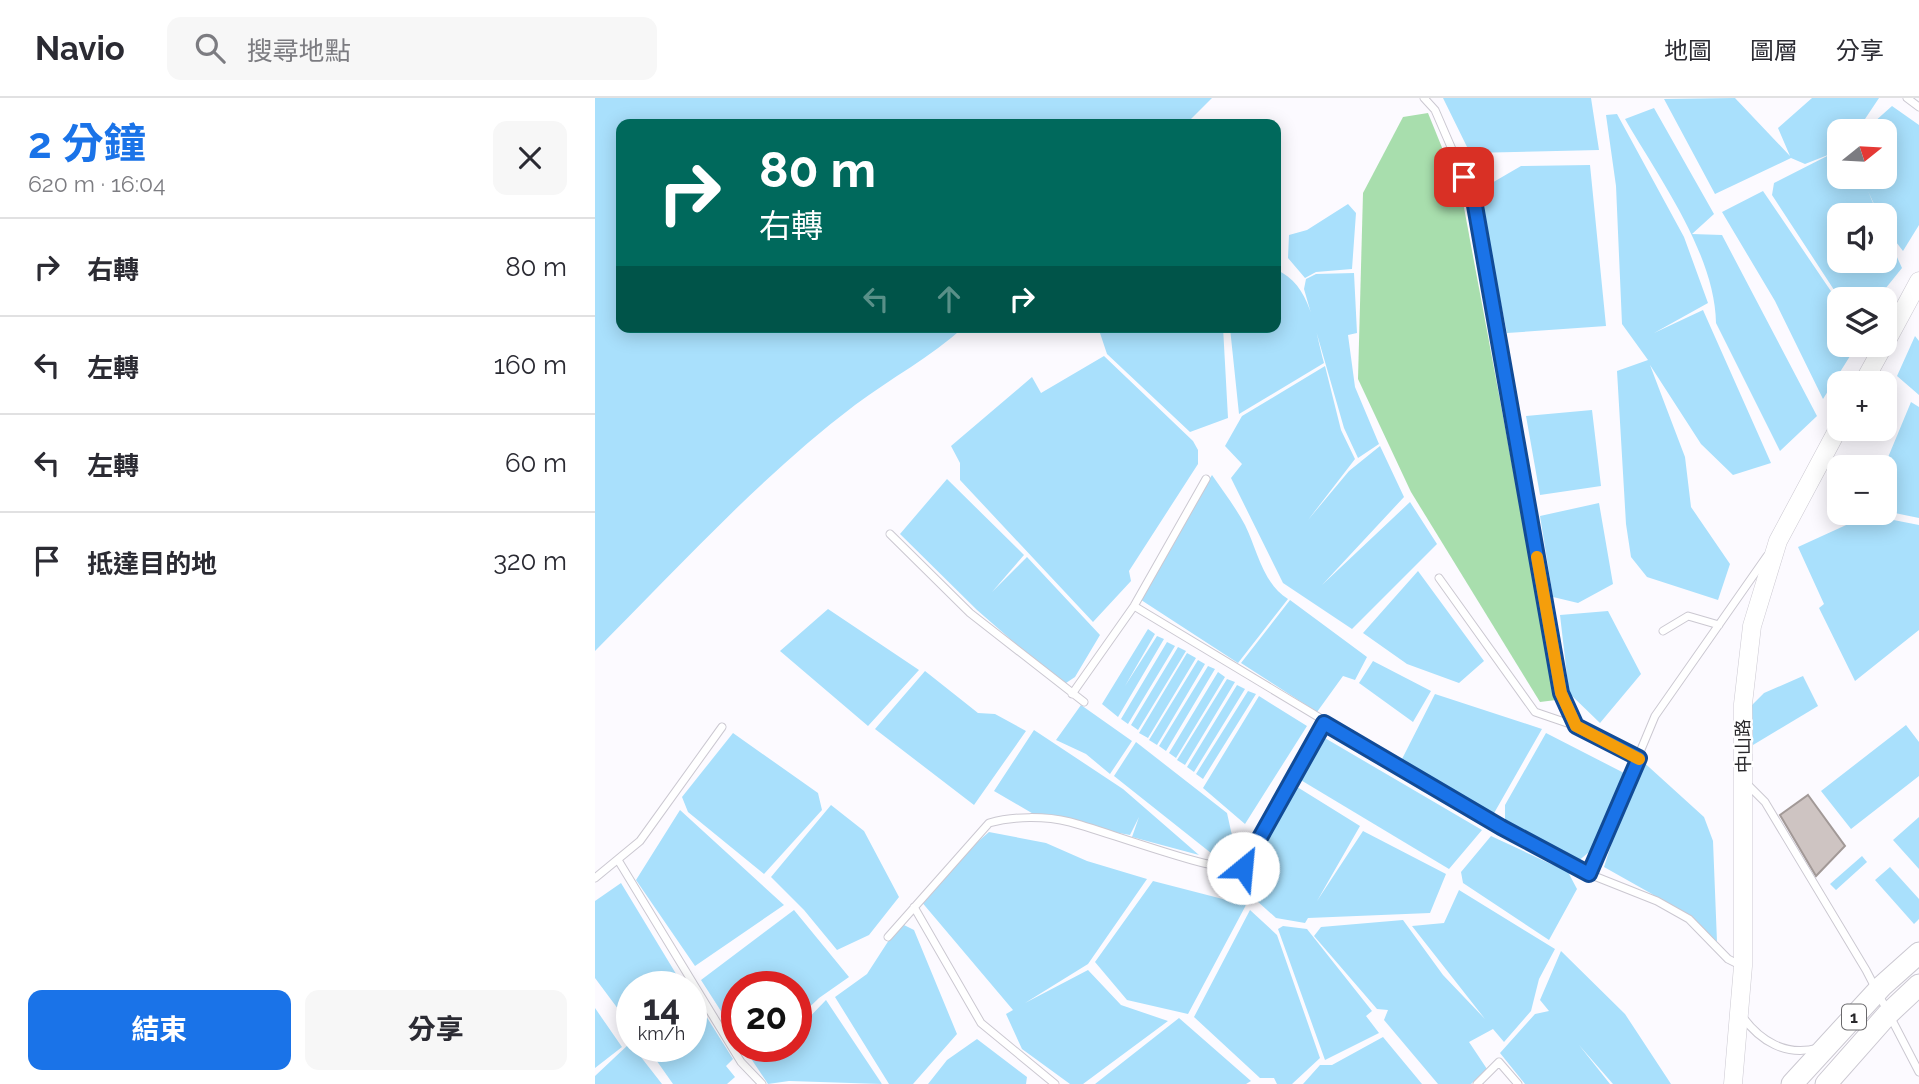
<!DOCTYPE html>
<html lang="zh-TW">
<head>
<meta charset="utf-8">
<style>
  :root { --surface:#fff; --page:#f7f7f7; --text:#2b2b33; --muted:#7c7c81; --line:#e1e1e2; --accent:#1a73e8 }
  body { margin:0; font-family:Raleway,"Noto Sans TC",sans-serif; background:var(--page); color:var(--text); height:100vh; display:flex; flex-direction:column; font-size:26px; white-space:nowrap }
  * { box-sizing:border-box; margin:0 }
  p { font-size:23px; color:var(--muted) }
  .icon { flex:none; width:38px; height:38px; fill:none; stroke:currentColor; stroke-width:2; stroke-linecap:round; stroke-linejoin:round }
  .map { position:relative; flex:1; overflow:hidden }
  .drawer { display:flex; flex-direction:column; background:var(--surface); width:595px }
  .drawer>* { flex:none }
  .hud { position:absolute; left:21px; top:21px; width:665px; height:214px; border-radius:14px; box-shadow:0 4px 18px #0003; background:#00695c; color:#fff; overflow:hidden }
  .needle { width:46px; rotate:72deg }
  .tools { position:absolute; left:1232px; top:21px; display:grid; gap:14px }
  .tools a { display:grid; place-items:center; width:70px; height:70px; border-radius:14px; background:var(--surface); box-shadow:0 4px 18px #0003; font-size:35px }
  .speed { position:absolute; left:21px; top:873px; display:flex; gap:14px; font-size:35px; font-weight:700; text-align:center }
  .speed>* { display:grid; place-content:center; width:91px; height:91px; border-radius:50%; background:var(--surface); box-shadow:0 4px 18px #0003; line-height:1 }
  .speed small { font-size:18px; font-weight:400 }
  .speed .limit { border:10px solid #d22; background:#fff; color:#111 }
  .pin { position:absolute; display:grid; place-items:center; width:60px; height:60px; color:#fff; margin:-30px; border-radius:14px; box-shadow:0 4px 10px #0006 }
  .me { position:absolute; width:77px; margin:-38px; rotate:28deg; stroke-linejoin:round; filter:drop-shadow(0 0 5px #0008) }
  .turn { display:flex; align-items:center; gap:24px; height:147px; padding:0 28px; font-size:32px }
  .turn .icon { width:91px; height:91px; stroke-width:2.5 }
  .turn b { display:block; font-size:49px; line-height:60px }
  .lanes { display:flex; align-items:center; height:66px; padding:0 28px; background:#0003; justify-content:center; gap:35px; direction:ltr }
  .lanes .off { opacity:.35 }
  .round { display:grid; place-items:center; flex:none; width:74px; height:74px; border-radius:14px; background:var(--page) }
  .summary { display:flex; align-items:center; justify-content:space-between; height:119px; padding:0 28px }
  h1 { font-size:42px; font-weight:700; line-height:52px; color:var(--accent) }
  .cta { display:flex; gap:14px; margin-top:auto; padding:14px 28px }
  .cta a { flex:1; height:80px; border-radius:14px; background:var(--accent); color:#fff; font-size:28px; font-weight:700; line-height:80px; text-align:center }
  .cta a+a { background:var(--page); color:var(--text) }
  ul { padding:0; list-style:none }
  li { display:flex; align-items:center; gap:21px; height:98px; padding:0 28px; border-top:2px solid var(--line) }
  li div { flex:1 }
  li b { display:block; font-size:26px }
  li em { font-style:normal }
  header { display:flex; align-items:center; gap:42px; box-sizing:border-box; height:98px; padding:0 35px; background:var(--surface); border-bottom:2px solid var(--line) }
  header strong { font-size:33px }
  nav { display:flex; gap:38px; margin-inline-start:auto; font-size:24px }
  .search { width:490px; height:63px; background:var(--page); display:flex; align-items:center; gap:18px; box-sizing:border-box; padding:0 24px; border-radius:14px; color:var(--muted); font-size:26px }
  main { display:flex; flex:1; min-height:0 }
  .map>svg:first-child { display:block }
</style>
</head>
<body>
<header>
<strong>Navio</strong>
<div class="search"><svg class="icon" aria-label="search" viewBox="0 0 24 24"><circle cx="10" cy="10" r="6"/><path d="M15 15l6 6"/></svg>搜尋地點</div>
<nav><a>地圖</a><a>圖層</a><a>分享</a></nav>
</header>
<main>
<section class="drawer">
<div class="summary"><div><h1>2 分鐘</h1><p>620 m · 16:04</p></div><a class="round"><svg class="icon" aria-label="close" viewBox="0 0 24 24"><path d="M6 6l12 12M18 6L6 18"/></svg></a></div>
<ul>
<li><svg class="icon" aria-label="right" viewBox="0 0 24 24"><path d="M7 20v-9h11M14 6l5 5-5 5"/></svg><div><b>右轉</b></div><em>80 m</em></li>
<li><svg class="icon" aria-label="left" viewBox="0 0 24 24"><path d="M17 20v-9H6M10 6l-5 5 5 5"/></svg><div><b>左轉</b></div><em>160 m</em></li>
<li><svg class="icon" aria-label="left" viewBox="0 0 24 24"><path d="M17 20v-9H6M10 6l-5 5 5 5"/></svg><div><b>左轉</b></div><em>60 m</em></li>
<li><svg class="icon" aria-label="arrive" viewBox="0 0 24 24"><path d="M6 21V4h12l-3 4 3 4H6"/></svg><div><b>抵達目的地</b></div><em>320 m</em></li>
</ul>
<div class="cta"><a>結束</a><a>分享</a></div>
</section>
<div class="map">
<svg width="1324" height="986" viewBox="0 0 1324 986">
  <rect width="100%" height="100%" fill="#fcfaff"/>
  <path fill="#a8dead" d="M833 15 867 99 961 602 945 604 816 394 763 281 768 95 808 19Z"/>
  <path fill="#a9e0fc" d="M0 0H617L591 26H26V229H369C336 259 296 280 260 307 165 379 84 469 0 553Z
    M848 0H996L1004 52 875 55Z
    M1140 0 1195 58 1183 30 1217 0H1284L1262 33H1244V79H1290V33H1269L1297 8 1324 27V127L1308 153 1291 131 1290 117H1284L1273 93 1283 117H1244V163H1290V133L1307 170 1282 201H1245L1177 97 1179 85 1238 55 1210 66 1196 60 1120 96 1069 1Z
    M1059 10 1119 116 1097 136 1127 137 1222 318 1185 353 1121 225C1120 156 1064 80 1030 21Z
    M1022 16 1089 139 1113 205 1059 235 1108 212 1176 365 1138 377 1106 346 1055 267 1090 359 1096 409 1135 466 1123 502 1052 479 1036 459 1031 426 1022 273 1053 262 1027 226 1021 88 1011 17Z
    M995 67 1011 228 912 235 883 93 926 68Z
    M1168 93 1244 205V247H1262L1228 301 1180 203 1127 114Z
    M753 106 761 115 757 171 721 174 710 180 693 160 694 137 712 132Z
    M681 172C716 185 720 233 729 265L644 316 635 230 681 229Z
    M759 175 762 235 753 237 760 289 784 346 763 360 749 330 709 191 711 181 721 176Z
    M512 229H628L633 320 595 334 512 256 505 235Z
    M1320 238 1324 243V297L1302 278Z
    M509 258 598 343 603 352V366L534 473 536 483 498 524 365 382V365L356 348 437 279 446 295Z
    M730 268 746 332 760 361 713 422 754 373 785 348 809 399 727 487 815 404 842 446 757 531 688 485 636 380 647 366 630 348 647 318Z
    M1316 304 1324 309V420L1290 413 1289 369Z
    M997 312 1006 388 945 397 931 318Z
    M617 377C628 393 641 410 650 427 662 451 668 486 693 501L643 565 540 498Z
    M352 381 429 457 397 494 432 459 505 537 480 579 468 587 382 512 305 436Z
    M1004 405 1018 486 983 505 958 499 945 418Z
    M1273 417 1324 427V532L1260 583 1224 510 1229 506 1203 449Z
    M823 473 889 563 864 585 812 566 768 535Z
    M695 502 772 559 760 582 748 578 722 614 646 565Z
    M233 511 324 572 273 628 185 553Z
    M1013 513 1046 576 1005 625 974 595 965 517Z
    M553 531 560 536 530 588 562 538 569 541 523 619 507 606Z
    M572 544 580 548 533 626 526 621Z
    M583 549 591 553 543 632 536 627Z
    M592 555 601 560 553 640 544 635Z
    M603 562 610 566 562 647 554 642Z
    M778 563 836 593 818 624 764 585Z
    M613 568 620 571 571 653 564 648Z
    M330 573 383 615 400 616 431 633 379 707 280 631Z
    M623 574 630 579 581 660 574 655Z
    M1208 578 1223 608 1158 647 1157 607 1169 595Z
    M632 581 640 584 590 667 582 662Z
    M642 587 650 591 599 674 592 669Z
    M653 593 661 596 608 681 601 676Z
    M840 596 947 631 898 717 807 661Z
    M664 598 712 628 650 726 608 690Z
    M486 607 537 643 515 676 491 656 461 642Z
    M1311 627 1324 644V678L1256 731 1226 693Z
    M439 632 528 691 604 757 537 739 544 719 535 737 447 721 399 693Z
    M138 635 223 695 227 712 169 776 93 714 87 699Z
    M951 635 1029 675 999 750 982 764 910 722V707Z
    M723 636 887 732 854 771 699 678Z
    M541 644 632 715 638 742 621 759 519 678Z
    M1044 660 1109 719 1118 743 1122 844 1057 796 1009 769Z
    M699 687 765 728 722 803 768 733 851 776 835 815 713 820 710 825 681 820 641 784Z
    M236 707 269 733 304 799 274 837 242 852 209 812 176 779Z
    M85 712 189 807 100 868 41 782Z
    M1324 719V771L1298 742Z
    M394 734 451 745 492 763 552 781 493 866 430 905 493 872 526 907 573 923 488 986H475L427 951 411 916 418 912 325 802 356 767Z
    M896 738 973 774 982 791 954 842 868 785 866 774Z
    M1267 758 1272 764 1241 792 1235 786Z
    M1295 769 1324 801V821L1319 826 1280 782Z
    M558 783 651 807 593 916 532 902 500 864Z
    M26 785 89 889H37L35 927 0 880V803Z
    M864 792 960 851 944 881 936 913 909 944 898 931 874 944 892 971 876 986H843L789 922 793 912 782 911 719 838 726 829 808 822 848 877 890 921 817 828 849 825Z
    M199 812 254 879 224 900 201 922V889H142V938L106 882Z
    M655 812 682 837 725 960 697 986H682L679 980H665L599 919Z
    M305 825 319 832 362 936 318 986H294L240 899 272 876Z
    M688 828 712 831 777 913 771 918 784 935 730 962 683 831Z
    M966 853 1030 916 1076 986H1018L984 947 1015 986H930L905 955 940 916 954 913 945 902Z
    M96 894 138 961 131 968 140 979 132 986H78L52 949 96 948Z
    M231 902 287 986 194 983 173 986 157 962 179 949 201 948V933Z
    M0 910 27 949 0 970Z
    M584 920 656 983 651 986H500Z
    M788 939 827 986H708L725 967H737Z
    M382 941 432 979 431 986H333L352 962Z
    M35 945 67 986H0V978Z"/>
  <path fill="#cec4c2" stroke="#a29997" stroke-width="2" d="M1213 697 1250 748 1221 778 1185 717Z"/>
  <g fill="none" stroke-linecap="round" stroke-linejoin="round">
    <defs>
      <path id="service" d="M829 0 840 12 879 102 966 595 981 628 1044 660
        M1312 0 1324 9
        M295 436 375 515 489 604
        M844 480 940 614 981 628
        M539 508 906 729 994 776 1062 803 1094 821 1133 861 1147 868
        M1068 533 1093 518 1124 527
        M477 596 539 508 611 381
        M1152 686 1170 704 1271 872 1324 974
        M23 762 146 964 167 986
        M994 776 1060 618 1172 458
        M0 780 45 743 127 629
        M319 809 386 925 460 986
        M293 839 394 725C419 718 450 718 475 724 504 731 629 778 648 770L729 625
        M1147 918C1165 943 1191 959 1223 950
        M882 986 904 964 923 986"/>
      <path id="tertiary" d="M1290 246 1324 183
        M1268 285 1289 247
        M1138 986 1148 868V606L1157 528 1183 443 1244 329"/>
      <path id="primary" d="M1197 986 1287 888 1324 855
        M1231 986 1292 917 1324 887"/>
    </defs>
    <use href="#service" stroke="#cbc8d1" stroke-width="9"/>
    <use href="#tertiary" stroke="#cbc8d1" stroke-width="19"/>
    <use href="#primary" stroke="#cbc8d1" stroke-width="23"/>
    <use href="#service" stroke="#fff" stroke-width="7"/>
    <use href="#tertiary" stroke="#fff" stroke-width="18"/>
    <use href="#primary" stroke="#fff" stroke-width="21"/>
  </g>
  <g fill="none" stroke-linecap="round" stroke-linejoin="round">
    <defs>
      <path id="route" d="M648 770 729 625 906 729 994 776 1044 660 981 628 966 595 879 102 869 79"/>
    </defs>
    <use href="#route" stroke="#114b97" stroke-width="18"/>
    <use href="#route" stroke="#1a73e8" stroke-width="12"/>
    <path stroke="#f59e0b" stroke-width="12" d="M942 459 966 595 981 628 1044 661"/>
  </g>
  <g text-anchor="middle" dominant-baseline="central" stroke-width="5" stroke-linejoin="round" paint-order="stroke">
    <rect fill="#fff" stroke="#69686b" stroke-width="2" x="1247" y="906.5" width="24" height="25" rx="5"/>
    <g font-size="16" font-weight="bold" fill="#29282b">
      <text x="1259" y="919">1</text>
    </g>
    <g font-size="18" fill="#29282b" stroke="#fff">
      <text transform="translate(1148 648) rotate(-91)">中山路</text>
    </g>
  </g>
</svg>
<div class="tools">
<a><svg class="needle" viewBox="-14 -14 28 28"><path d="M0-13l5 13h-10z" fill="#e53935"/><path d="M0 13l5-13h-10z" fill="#7c7c81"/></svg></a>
<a><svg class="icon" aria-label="sound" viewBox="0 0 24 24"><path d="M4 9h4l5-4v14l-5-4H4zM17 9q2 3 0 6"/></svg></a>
<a><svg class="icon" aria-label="layers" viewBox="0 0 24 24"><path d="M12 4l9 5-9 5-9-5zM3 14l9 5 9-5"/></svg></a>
<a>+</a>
<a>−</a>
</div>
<div class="speed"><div>14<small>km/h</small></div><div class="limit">20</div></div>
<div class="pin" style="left:869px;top:79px;background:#d93025"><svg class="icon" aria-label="arrive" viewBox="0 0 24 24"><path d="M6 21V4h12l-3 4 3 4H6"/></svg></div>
<svg class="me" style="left:648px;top:770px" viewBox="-20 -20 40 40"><circle r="19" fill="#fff"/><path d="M0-13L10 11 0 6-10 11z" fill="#1a73e8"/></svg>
<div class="hud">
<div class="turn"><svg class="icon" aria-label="right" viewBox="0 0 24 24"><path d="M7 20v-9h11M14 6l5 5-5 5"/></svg><div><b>80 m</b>右轉</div></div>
<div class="lanes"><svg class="icon off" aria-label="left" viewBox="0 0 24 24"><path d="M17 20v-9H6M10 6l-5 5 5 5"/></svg><svg class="icon off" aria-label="ahead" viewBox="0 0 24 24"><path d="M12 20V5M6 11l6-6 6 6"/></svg><svg class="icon" aria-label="right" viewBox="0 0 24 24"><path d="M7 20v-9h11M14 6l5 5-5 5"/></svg></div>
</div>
</div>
</main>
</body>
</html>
